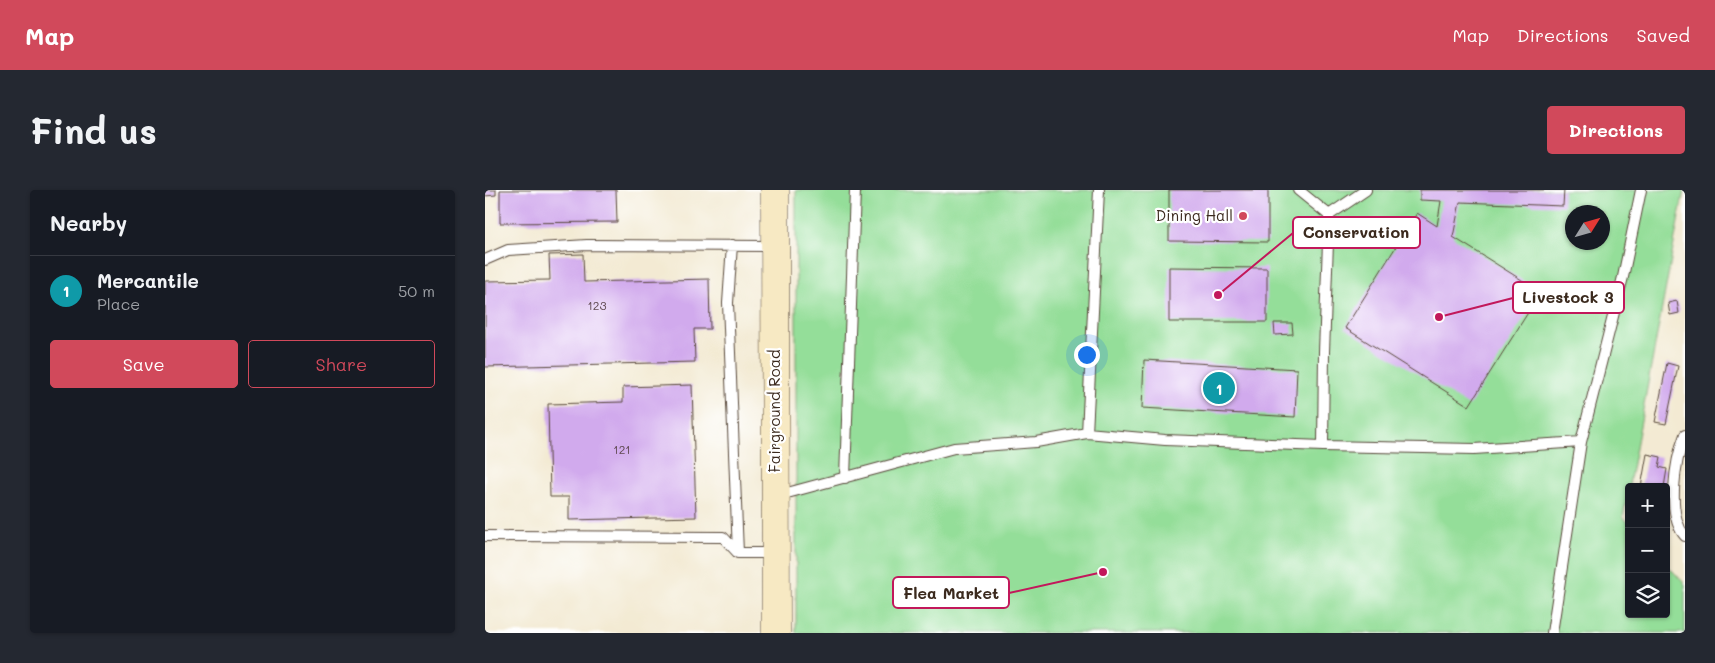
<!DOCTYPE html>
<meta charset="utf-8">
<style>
body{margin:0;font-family:Mali,sans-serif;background:#242831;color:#f1f3f6}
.controls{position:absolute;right:15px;bottom:15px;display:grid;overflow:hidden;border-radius:5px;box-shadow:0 1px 4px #0004}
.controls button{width:45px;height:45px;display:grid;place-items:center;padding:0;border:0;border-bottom:1px solid #363941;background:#171b24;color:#f1f3f6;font:25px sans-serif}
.compass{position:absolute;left:1080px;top:15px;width:45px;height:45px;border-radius:50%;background:#171b24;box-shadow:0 1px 4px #0004;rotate:53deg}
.you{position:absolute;left:601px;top:164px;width:18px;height:18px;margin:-12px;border:4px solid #fff;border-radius:50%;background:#1a73e8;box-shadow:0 0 0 8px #1a73e833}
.badge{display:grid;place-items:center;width:32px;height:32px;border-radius:50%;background:#d1495b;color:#fff;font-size:16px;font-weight:700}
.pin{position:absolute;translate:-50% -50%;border:2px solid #fff;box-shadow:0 1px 5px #0006}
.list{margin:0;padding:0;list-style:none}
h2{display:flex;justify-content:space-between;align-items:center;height:65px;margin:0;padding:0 20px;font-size:21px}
h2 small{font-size:16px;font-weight:400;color:#9ea1a6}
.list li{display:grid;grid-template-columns:32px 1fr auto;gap:15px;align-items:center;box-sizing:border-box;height:70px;padding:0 20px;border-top:1px solid #363941}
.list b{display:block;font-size:19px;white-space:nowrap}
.list p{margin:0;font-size:16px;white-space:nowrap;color:#9ea1a6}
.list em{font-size:16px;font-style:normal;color:#9ea1a6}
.actions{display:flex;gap:10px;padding:15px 20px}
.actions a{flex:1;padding:11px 0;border:1px solid #d1495b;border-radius:5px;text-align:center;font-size:18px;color:#d1495b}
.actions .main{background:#d1495b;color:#fff}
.icon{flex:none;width:28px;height:28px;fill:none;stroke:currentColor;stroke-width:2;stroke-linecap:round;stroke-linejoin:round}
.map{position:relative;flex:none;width:1200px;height:443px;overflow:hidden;border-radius:5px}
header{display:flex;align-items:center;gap:30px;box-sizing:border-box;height:70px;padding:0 25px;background:#d1495b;color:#fff}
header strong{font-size:24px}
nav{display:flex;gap:28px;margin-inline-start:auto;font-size:18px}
.intro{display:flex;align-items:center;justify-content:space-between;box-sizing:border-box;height:120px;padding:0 30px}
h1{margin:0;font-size:35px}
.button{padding:12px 22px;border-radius:5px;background:#d1495b;color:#fff;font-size:18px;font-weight:700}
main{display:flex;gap:30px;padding:0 30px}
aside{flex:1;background:#171b24;border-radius:5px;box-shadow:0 1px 4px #0004}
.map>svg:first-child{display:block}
</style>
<header>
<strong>Map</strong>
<nav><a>Map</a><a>Directions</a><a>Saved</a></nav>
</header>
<div class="intro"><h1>Find us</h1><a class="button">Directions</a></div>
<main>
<aside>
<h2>Nearby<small></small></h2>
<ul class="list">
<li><span class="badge" style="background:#0f9aa8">1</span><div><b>Mercantile</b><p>Place</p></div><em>50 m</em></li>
</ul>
<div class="actions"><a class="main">Save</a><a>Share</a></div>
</aside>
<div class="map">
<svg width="1200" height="443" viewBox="0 0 1200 443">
<rect width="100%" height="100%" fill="#fff"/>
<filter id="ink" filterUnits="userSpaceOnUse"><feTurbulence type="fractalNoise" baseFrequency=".02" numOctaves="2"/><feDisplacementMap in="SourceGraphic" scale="10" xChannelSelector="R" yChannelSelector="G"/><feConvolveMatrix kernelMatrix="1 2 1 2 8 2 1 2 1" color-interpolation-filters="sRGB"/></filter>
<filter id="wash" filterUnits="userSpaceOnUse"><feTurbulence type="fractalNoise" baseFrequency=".0096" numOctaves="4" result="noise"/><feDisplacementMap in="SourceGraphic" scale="20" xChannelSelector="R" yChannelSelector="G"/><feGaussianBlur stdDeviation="1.12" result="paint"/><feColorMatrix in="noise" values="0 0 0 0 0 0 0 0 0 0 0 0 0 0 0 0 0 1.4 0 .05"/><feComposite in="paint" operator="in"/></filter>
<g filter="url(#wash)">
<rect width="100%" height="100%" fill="#f3ead3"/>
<path fill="#94de99" stroke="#68845c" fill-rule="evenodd" d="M 311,0 L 1199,0 L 1138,327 L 1144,333 L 1144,424 L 1181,424 L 1181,374 L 1200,394 L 1200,443 L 311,443 ZM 1088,22 L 1118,22 L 1118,52 L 1088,52 Z"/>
<g id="blocks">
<path fill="#d1aaed" d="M 0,0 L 11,0 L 11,5 L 0,6 Z
M 15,0 L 131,0 L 132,32 L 15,33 Z
M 684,0 L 783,0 L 783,52 L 684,51 Z
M 935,0 L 1079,0 L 1078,16 L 975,12 L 968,47 L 1056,102 L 984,216 L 860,138 L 932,23 L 952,36 L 956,11 L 935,10 Z
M 98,64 L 99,92 L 224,89 L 225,139 L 209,139 L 210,172 L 0,177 L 0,91 L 65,90 L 64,65 Z
M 684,77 L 782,78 L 782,132 L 684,132 Z
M 1192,111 L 1194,123 L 1185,125 L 1183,113 Z
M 789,133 L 807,133 L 808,144 L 790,145 Z
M 659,170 L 812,179 L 810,227 L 657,218 Z
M 1182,173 L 1193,176 L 1181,234 L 1170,232 Z
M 207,195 L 211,327 L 84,330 L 84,307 L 65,307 L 63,214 L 138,212 L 138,197 Z
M 1162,264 L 1176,267 L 1174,277 L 1182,279 L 1179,297 L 1156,297 Z"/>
</g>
</g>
<g filter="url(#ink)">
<use href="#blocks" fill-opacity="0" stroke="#574739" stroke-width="1"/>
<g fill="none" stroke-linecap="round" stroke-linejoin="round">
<defs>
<path id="lane" d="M 813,0 L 844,25
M 844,25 L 881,0
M 247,55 L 243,113 L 253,363
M 0,70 L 23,60 L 102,55 L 289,56
M 602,243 L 614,0
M 1200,245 C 1190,270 1181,325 1200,346
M 838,256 L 839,162 L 844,25
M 360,288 L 370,0
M 291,306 L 469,258 L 551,252 L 602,243 L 680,250 L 838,256 L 989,259 L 1096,252
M 0,346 L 238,347 L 253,363 L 290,363
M 1067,443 L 1096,252 L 1138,87 L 1156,0"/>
<path id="secondary" d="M 290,0 L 291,443"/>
</defs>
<use href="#lane" stroke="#574739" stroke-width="12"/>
<use href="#secondary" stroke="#574739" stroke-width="29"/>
<use href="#lane" stroke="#fff" stroke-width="10"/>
<use href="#secondary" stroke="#f7e9c3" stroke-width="28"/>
</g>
</g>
<circle fill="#d1495b" stroke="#fff" stroke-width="2" cx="758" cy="26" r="5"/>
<g text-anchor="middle" stroke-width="4.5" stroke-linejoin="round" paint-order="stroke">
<g font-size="12" fill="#604a52">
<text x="112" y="120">123</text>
<text x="137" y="264">121</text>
</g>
<g font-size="15" fill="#3b2a1e" stroke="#fff" text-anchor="end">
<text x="748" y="31">Dining Hall</text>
</g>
<g font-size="15" fill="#3b2a1e" stroke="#fff">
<text transform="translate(290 221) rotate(-90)" y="5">Fairground Road</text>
</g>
</g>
<path fill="none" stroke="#c2185b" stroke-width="2" d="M733 105L808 43M954 127L1028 108M618 382L524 403"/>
<g fill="#c2185b" stroke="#fff" stroke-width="2">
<circle cx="733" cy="105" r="5"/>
<circle cx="954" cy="127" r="5"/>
<circle cx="618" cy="382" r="5"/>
</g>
<g fill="#fff" stroke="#c2185b" stroke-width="2">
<rect x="808" y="27" width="127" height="31" rx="5"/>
<rect x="1028" y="92" width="111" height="31" rx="5"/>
<rect x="408" y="387" width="116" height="31" rx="5"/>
</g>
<g font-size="16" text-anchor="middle" font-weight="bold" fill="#3b2a1e">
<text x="871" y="48">Conservation</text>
<text x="1083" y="113">Livestock 3</text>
<text x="466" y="409">Flea Market</text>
</g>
</svg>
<div class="controls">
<button>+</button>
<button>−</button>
<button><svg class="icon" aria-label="layers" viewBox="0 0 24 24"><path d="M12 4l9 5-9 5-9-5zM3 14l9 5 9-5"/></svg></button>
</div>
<svg class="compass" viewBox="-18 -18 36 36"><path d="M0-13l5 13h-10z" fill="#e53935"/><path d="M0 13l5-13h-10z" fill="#9ea1a6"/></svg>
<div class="you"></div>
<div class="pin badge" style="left:734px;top:198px;background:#0f9aa8">1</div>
</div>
</main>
